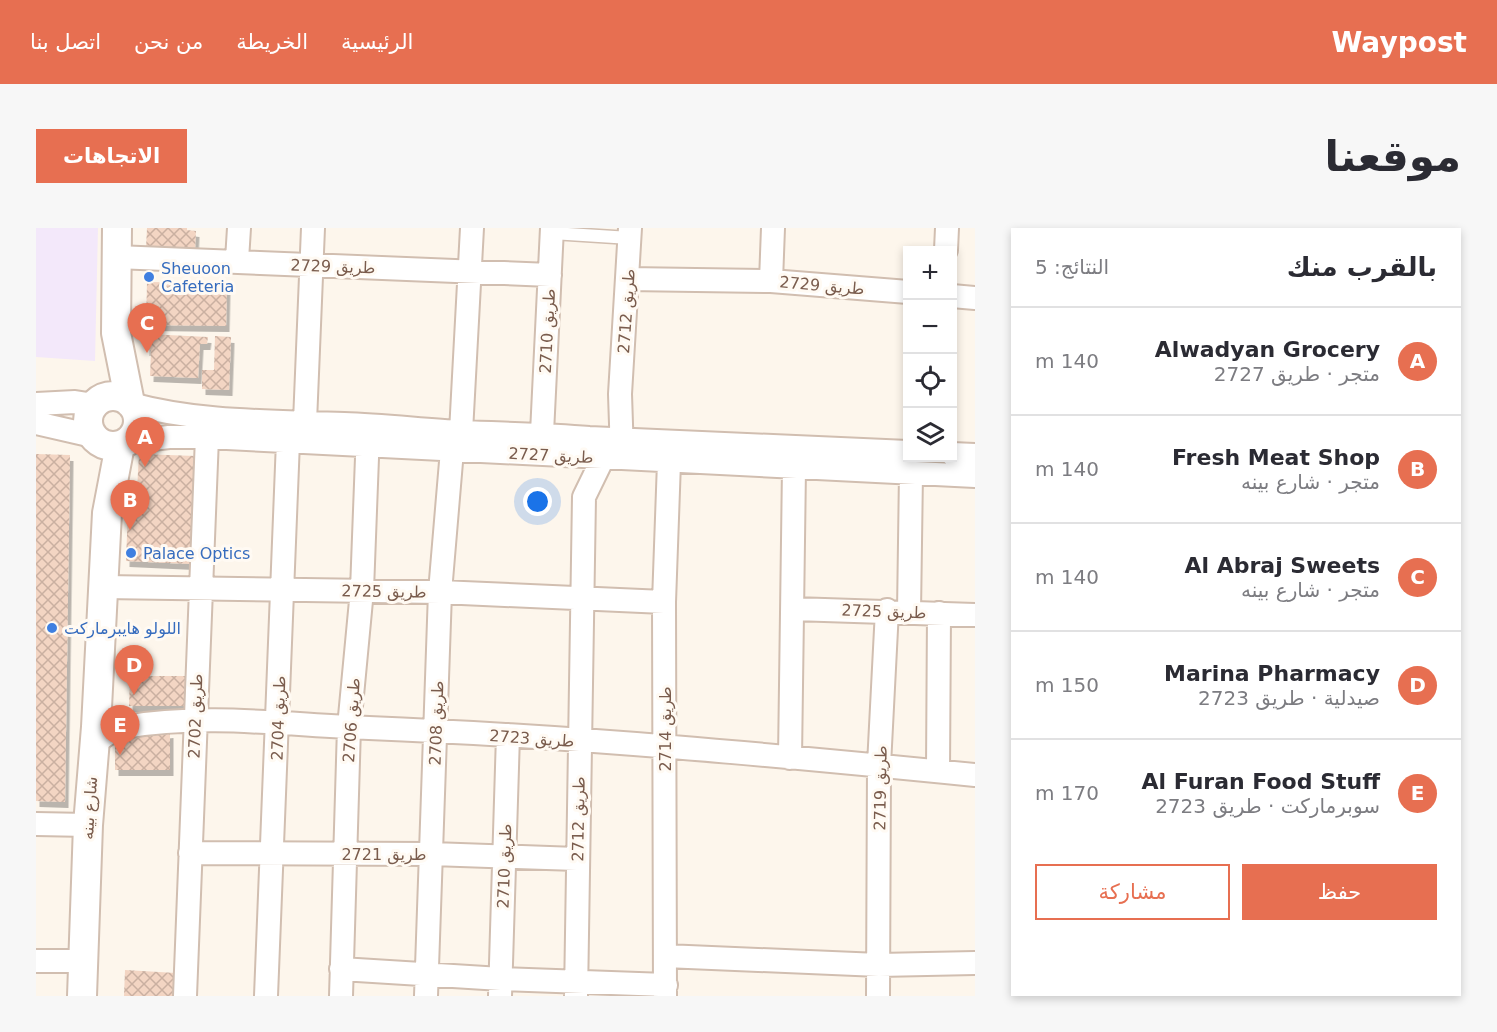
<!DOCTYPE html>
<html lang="ar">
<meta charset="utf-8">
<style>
body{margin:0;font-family:"DejaVu Sans","Noto Sans Arabic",sans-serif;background:#f7f7f7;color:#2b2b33;direction:rtl}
.controls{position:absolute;right:18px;top:18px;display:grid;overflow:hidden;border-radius:0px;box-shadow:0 3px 9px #0003}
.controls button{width:54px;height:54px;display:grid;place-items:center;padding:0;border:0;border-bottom:2px solid #e1e1e2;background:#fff;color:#2b2b33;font:30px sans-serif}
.you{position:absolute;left:502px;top:274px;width:21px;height:21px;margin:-15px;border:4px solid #fff;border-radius:50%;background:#1a73e8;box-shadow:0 0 0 9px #1a73e833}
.badge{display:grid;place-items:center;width:39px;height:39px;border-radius:50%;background:#e76f51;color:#fff;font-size:20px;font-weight:700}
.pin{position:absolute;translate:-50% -50px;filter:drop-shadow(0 2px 3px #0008)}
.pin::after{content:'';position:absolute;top:32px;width:21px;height:18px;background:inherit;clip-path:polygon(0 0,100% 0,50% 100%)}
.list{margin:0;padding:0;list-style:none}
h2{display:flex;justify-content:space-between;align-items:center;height:78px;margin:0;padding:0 24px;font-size:26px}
h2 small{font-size:20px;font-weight:400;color:#7c7c81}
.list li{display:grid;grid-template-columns:39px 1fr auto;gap:18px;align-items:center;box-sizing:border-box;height:108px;padding:0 24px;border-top:2px solid #e1e1e2}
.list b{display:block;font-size:22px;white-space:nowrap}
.list p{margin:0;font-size:20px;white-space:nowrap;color:#7c7c81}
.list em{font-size:20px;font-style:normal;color:#7c7c81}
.actions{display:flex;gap:12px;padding:18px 24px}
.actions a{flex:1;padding:14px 0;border:2px solid #e76f51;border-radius:0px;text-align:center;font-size:21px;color:#e76f51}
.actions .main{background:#e76f51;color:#fff}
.icon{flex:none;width:33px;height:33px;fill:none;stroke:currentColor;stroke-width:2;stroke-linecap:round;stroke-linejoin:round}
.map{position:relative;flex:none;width:939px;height:768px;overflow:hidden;direction:ltr;border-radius:0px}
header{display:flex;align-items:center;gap:36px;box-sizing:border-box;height:84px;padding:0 30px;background:#e76f51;color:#fff}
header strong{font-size:28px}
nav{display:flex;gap:33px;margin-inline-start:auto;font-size:21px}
.intro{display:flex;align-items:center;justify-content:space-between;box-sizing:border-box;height:144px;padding:0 36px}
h1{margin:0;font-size:42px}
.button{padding:15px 27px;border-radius:0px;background:#e76f51;color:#fff;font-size:21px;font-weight:700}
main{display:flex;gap:36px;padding:0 36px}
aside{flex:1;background:#fff;border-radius:0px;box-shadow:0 3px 9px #0003}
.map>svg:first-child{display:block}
</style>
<header>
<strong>Waypost</strong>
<nav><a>الرئيسية</a><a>الخريطة</a><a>من نحن</a><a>اتصل بنا</a></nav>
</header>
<div class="intro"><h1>موقعنا</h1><a class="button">الاتجاهات</a></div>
<main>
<aside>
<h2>بالقرب منك<small>النتائج: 5</small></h2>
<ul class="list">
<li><span class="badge">A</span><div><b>Alwadyan Grocery</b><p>متجر · طريق 2727</p></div><em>140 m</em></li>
<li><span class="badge">B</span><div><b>Fresh Meat Shop</b><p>متجر · شارع بينه</p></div><em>140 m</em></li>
<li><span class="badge">C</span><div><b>Al Abraj Sweets</b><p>متجر · شارع بينه</p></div><em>140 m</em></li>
<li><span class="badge">D</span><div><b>Marina Pharmacy</b><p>صيدلية · طريق 2723</p></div><em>150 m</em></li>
<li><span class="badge">E</span><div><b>Al Furan Food Stuff</b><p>سوبرماركت · طريق 2723</p></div><em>170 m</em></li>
</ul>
<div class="actions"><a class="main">حفظ</a><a>مشاركة</a></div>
</aside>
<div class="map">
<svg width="939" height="768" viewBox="0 0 939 768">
<defs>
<pattern id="building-cross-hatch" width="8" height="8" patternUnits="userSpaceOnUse" patternTransform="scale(1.5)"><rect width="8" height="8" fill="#f3d5c3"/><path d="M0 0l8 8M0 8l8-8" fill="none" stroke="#cab0a1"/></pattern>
<filter id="shadow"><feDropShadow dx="3.5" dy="6" stdDeviation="0" flood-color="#0004"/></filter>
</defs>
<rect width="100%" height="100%" fill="#fdf6ec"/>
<path fill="#f3e8fa" d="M 0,0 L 62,0 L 59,133 L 0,129 Z"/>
<path fill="url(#building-cross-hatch)" filter="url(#shadow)" d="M 111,0 L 151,0 L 151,2 L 160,3 L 159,21 L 110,20 Z
M 111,54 L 191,55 L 190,98 L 110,97 Z
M 111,106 L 172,109 L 171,116 L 164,116 L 162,150 L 114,148 L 115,122 L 110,122 Z
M 179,108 L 195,109 L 193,162 L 166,161 L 166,142 L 178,142 Z
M 0,226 L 34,227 L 29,574 L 0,573 Z
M 103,226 L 160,228 L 155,336 L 90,333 L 92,280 L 100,280 Z
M 94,448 L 153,448 L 153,478 L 93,478 Z
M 134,504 L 134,542 L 79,542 L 79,510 Z
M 89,742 L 140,745 L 138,768 L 88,768 Z"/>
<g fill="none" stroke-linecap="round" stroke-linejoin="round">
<defs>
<path id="service" d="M 516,5 L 594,10"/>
<path id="minor" d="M 910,22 L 911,0
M 80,29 L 514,47
M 201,32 L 203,0
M 592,51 L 735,53 L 872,64
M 735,53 L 737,0
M 916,68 L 939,70
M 0,176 L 39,174 L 58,177
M 95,176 C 165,195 236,193 308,196 C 347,197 387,202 426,204 C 469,206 511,206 553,210 L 872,224
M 269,194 L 277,0
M 0,195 L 57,208
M 425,204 L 436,0
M 506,205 L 516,0
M 91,214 L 133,209 L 171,209 L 939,248
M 586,226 L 584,166 L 594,0
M 916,226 L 939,227
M 68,359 L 404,364 L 628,374
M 758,381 L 939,387
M 873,384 L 875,245
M 58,517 C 67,508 76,501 89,499 C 169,485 252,497 333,500 C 535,508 738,527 939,547
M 754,530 L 758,240
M 902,543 L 903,385
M 0,596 L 52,597
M 154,625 L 396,626 L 541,631
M 629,728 L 843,737 L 939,735
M 0,733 L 47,733
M 305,741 L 465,751 L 630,757
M 149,768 L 171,209
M 230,768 L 252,213
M 305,768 L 313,499 L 326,362 L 332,203
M 390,768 L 404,364 L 416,222
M 464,768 L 472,507
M 540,768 L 548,269 L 567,230
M 629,768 L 628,374 L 633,234
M 842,768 L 843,537 L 851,382"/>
<path id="tertiary" d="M 81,0 L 80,105 L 94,175
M52 193a25 25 0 1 1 50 0a25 25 0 1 1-50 0Z
M 46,768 L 52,597 L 60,499 L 71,285 L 84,217"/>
</defs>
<use href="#service" stroke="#d1beb0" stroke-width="15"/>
<use href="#minor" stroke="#d1beb0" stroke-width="26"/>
<use href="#tertiary" stroke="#d1beb0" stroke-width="32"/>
<use href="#service" stroke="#fff" stroke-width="12"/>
<use href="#minor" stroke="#fff" stroke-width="22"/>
<use href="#tertiary" stroke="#fff" stroke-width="28"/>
</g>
<g fill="#3f7fe0" stroke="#fffaf3" stroke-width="2">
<circle cx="113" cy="49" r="6"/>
<circle cx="95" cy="325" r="6"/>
<circle cx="16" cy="400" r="6"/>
</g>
<g text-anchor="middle" stroke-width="6" stroke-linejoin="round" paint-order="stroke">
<g font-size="16" fill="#7a5c4d" stroke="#fffaf3">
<text transform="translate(297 38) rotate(2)" y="6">طريق 2729</text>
<text transform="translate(786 57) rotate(5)" y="6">طريق 2729</text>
<text transform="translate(590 83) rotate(-86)" y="6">طريق 2712</text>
<text transform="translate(511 103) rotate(-87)" y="6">طريق 2710</text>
<text transform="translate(515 227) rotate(3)" y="6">طريق 2727</text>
<text transform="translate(348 363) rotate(1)" y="6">طريق 2725</text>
<text transform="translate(848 383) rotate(2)" y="6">طريق 2725</text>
<text transform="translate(159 488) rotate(-88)" y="6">طريق 2702</text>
<text transform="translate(242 490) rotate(-88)" y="6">طريق 2704</text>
<text transform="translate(315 492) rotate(-86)" y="6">طريق 2706</text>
<text transform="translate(400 495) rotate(-88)" y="6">طريق 2708</text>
<text transform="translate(629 501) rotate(-90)" y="6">طريق 2714</text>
<text transform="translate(496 510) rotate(4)" y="6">طريق 2723</text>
<text transform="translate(844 560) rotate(-89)" y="6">طريق 2719</text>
<text transform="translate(53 580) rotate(-86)" y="6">شارع بينه</text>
<text transform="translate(542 591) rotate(-89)" y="6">طريق 2712</text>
<text x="348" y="632">طريق 2721</text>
<text transform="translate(468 638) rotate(-88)" y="6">طريق 2710</text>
</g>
<g font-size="16" fill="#366cbe" stroke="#fffaf3" text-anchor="start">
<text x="125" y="46">Sheuoon<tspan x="125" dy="18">Cafeteria</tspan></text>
<text x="107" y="331">Palace Optics</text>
<text x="28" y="406">اللولو هايبرماركت</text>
</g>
</g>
</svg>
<div class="controls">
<button>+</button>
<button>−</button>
<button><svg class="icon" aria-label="locate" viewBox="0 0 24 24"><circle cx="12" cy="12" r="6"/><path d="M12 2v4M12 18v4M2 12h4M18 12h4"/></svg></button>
<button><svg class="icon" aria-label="layers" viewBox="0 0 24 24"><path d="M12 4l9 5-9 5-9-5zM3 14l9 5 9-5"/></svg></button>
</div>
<div class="you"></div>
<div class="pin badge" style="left:109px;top:239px">A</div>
<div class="pin badge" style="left:94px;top:302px">B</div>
<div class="pin badge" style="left:111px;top:125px">C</div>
<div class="pin badge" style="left:98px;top:467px">D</div>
<div class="pin badge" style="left:84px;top:527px">E</div>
</div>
</main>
